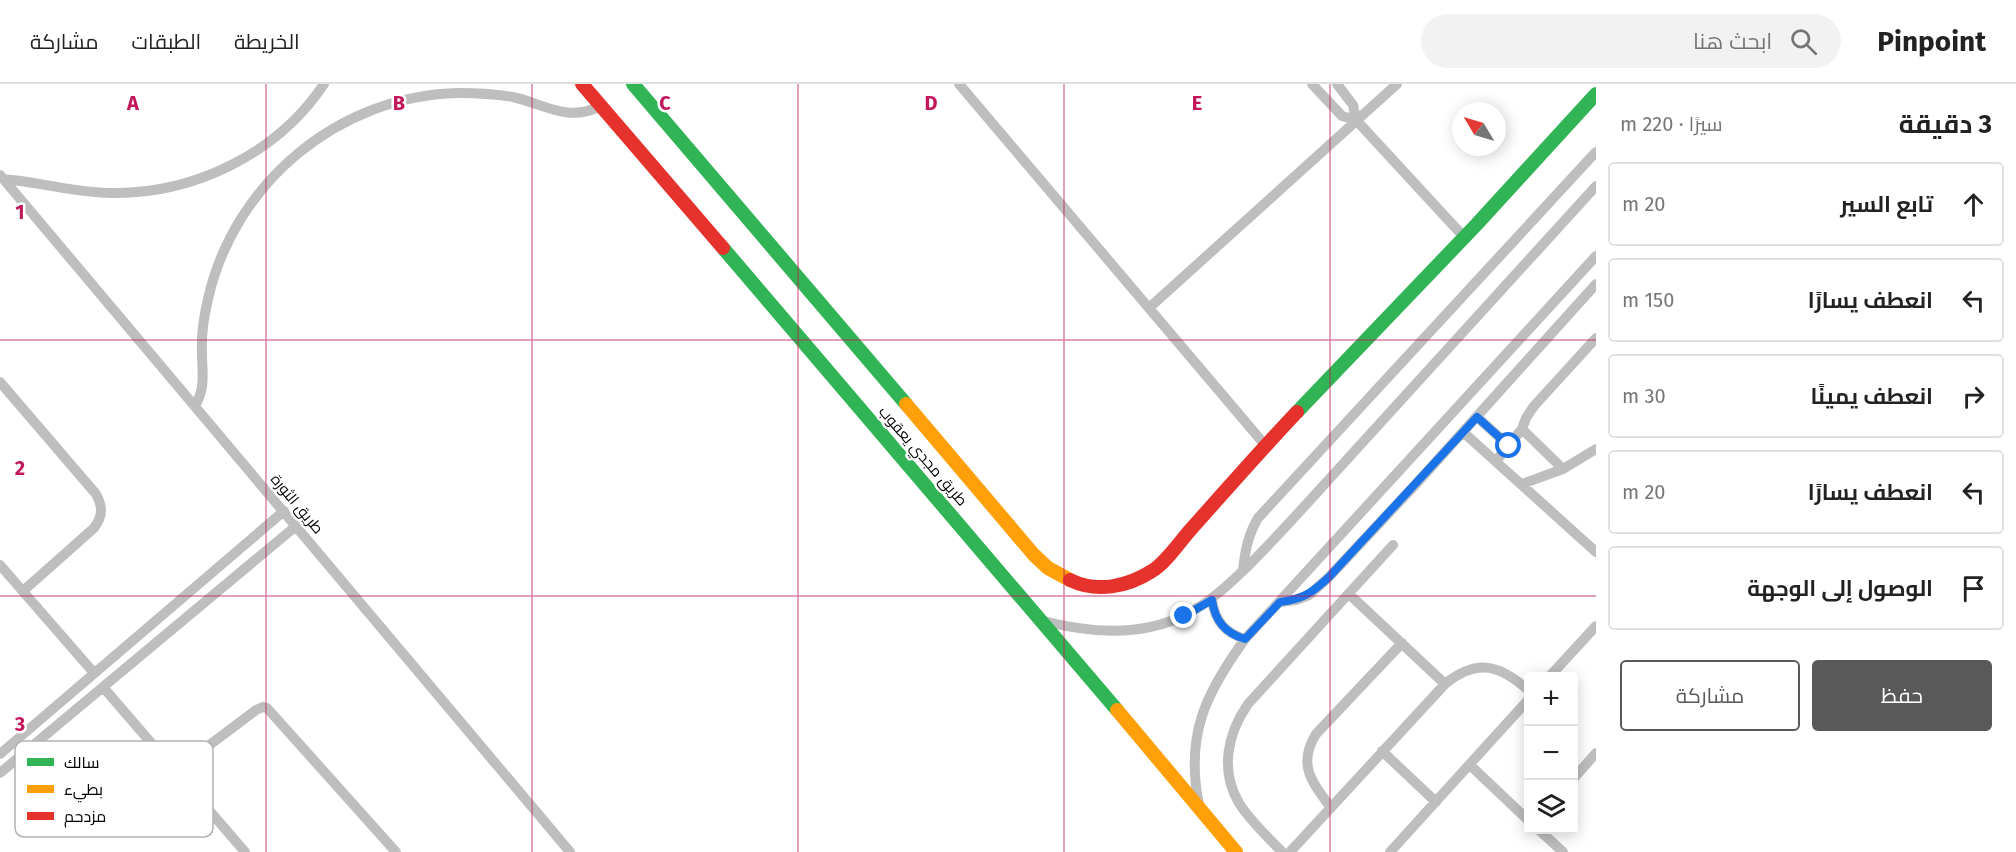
<!DOCTYPE html>
<html lang="ar">
<meta charset="utf-8">
<style>
body{margin:0;font-family:"Fira Sans",Cairo,sans-serif;background:#f2f2f2;color:#222;direction:rtl}
.controls{position:absolute;right:18px;bottom:18px;display:grid;overflow:hidden;border-radius:6px;box-shadow:0 3px 15px #0003}
.controls button{width:54px;height:54px;display:grid;place-items:center;padding:0;border:0;border-bottom:2px solid #e0e0e0;background:#fff;color:#222;font:30px sans-serif}
.compass{position:absolute;left:1452px;top:18px;width:54px;height:54px;border-radius:50%;background:#fff;box-shadow:0 3px 15px #0003;rotate:308deg}
.stop{position:absolute;width:18px;height:18px;margin:-14px;border:4px solid #1a73e8;border-radius:50%;background:#fff}
.stop.end{background:#1a73e8;border-color:#fff;box-shadow:0 2px 6px #0008}
.list{margin:0;padding:0;list-style:none}
h2{display:flex;justify-content:space-between;align-items:center;height:78px;margin:0;padding:0 24px;font-size:26px}
h2 small{font-size:20px;font-weight:400;color:#767676}
.list li{display:grid;grid-template-columns:39px 1fr auto;gap:18px;align-items:center;box-sizing:border-box;height:84px;margin:0 12px 12px;padding:0 12px;border:2px solid #e0e0e0;border-radius:6px}
.list b{display:block;font-size:22px;white-space:nowrap}
.list em{font-size:20px;font-style:normal;color:#767676}
.actions{display:flex;gap:12px;padding:18px 24px}
.actions a{flex:1;padding:14px 0;border:2px solid #595959;border-radius:6px;text-align:center;font-size:21px;color:#595959}
.actions .main{background:#595959;color:#fff}
.icon{flex:none;width:33px;height:33px;fill:none;stroke:currentColor;stroke-width:2;stroke-linecap:round;stroke-linejoin:round}
.map{position:relative;flex:none;width:1596px;height:768px;overflow:hidden;direction:ltr}
header{display:flex;align-items:center;gap:36px;box-sizing:border-box;height:84px;padding:0 30px;background:#fff;border-bottom:2px solid #e0e0e0}
header strong{font-size:28px}
nav{display:flex;gap:33px;margin-inline-start:auto;font-size:21px}
.search{width:420px;height:54px;background:#f2f2f2;display:flex;align-items:center;gap:15px;box-sizing:border-box;padding:0 21px;border-radius:33px;color:#767676;font-size:22px}
main{display:flex}
aside{flex:1;background:#fff}
.map>svg:first-child{display:block}
</style>
<header>
<strong>Pinpoint</strong>
<div class="search"><svg class="icon" aria-label="search" viewBox="0 0 24 24"><circle cx="10" cy="10" r="6"/><path d="M15 15l6 6"/></svg>ابحث هنا</div>
<nav><a>الخريطة</a><a>الطبقات</a><a>مشاركة</a></nav>
</header>
<main>
<aside>
<h2>3 دقيقة<small>سيرًا · 220 m</small></h2>
<ul class="list">
<li><svg class="icon" aria-label="ahead" viewBox="0 0 24 24"><path d="M12 20V5M6 11l6-6 6 6"/></svg><div><b>تابع السير</b></div><em>20 m</em></li>
<li><svg class="icon" aria-label="left" viewBox="0 0 24 24"><path d="M17 20v-9H6M10 6l-5 5 5 5"/></svg><div><b>انعطف يسارًا</b></div><em>150 m</em></li>
<li><svg class="icon" aria-label="right" viewBox="0 0 24 24"><path d="M7 20v-9h11M14 6l5 5-5 5"/></svg><div><b>انعطف يمينًا</b></div><em>30 m</em></li>
<li><svg class="icon" aria-label="left" viewBox="0 0 24 24"><path d="M17 20v-9H6M10 6l-5 5 5 5"/></svg><div><b>انعطف يسارًا</b></div><em>20 m</em></li>
<li><svg class="icon" aria-label="arrive" viewBox="0 0 24 24"><path d="M6 21V4h12l-3 4 3 4H6"/></svg><div><b>الوصول إلى الوجهة</b></div></li>
</ul>
<div class="actions"><a class="main">حفظ</a><a>مشاركة</a></div>
</aside>
<div class="map">
<svg width="1596" height="768" viewBox="0 0 1596 768">
<rect width="100%" height="100%" fill="#fff"/>
<g fill="none" stroke-linecap="round" stroke-linejoin="round">
<path stroke="#bebebe" stroke-width="10" d="M 959,0 L 1265,361
M 1312,0 L 1342,32 L 1356,36
M 1337,0 L 1353,21 L 1356,36 L 1464,153
M 0,91 L 570,768
M 3,95 C 40,98 75,109 112,109 C 195,110 278,69 324,0
M 1149,224 L 1397,0
M 0,298 L 96,410 C 103,423 103,432 94,444 L 23,507
M 195,322 C 206,303 202,289 202,269 C 201,251 204,232 208,215 C 234,99 339,11 459,9 C 477,9 495,10 513,13 C 544,20 569,39 600,22
M 1477,333 L 1509,362
M 1522,345 L 1563,385
M 1463,348 L 1596,468
M 1496,377 L 1522,345 L 1526,334 L 1534,322 L 1596,254
M 1522,400 L 1563,385 L 1596,365
M 0,481 L 94,589
M 1243,486 C 1245,467 1248,451 1258,434 L 1596,68
M 1349,510 L 1445,600
M 1212,516 C 1215,537 1225,549 1245,555
M 1280,518 L 1296,516 L 1309,511 L 1329,493 L 1416,400 L 1596,200
M 1043,537 C 1090,549 1141,553 1185,531 C 1211,518 1229,500 1249,481 C 1281,449 1311,415 1342,381 C 1427,288 1511,195 1596,102
M 1550,592 L 1596,542
M 103,603 L 245,768
M 1382,667 L 1436,718
M 0,670 L 284,427
M 1470,681 L 1528,736
M 175,687 L 256,626 L 263,623 L 267,624 L 396,768
M 0,689 L 296,442
M 1574,694 L 1596,669
M 1199,721 C 1185,652 1205,610 1245,555 L 1596,172
M 1331,724 C 1312,698 1297,681 1316,650 L 1402,559
M 1539,746 L 1563,768
M 1282,768 C 1268,753 1250,737 1239,719 C 1220,687 1227,650 1248,620 L 1393,461
M 1290,768 L 1445,600 C 1477,574 1500,581 1528,606
M 1390,768 L 1528,616"/>
<path stroke="#30b455" stroke-width="14" d="M 633,0 L 906,320
M 723,164 L 1117,626
M 1297,328 L 1477,140 L 1596,10"/>
<path stroke="#ff9f0a" stroke-width="14" d="M 906,320 L 1034,471 L 1048,484 L 1070,496
M 1117,626 L 1236,768"/>
<path stroke="#e5322d" stroke-width="14" d="M 582,0 L 723,164
M 1070,496 C 1097,509 1127,503 1152,487 C 1166,479 1181,456 1192,444 C 1227,405 1261,366 1297,328"/>
</g>
<g fill="none" stroke-linecap="round" stroke-linejoin="round">
<path stroke="#1a73e8" stroke-width="8" d="M 1184,532 L 1212,516 C 1215,537 1225,549 1245,555 L 1280,518 C 1303,515 1312,509 1329,493 L 1477,333 L 1509,362"/>
</g>
<path fill="none" stroke="#c2185b" stroke-width="1.5" stroke-opacity="0.55" d="M 266,0 L 266,768M 532,0 L 532,768M 798,0 L 798,768M 1064,0 L 1064,768M 1330,0 L 1330,768M 0,256 L 1596,256M 0,512 L 1596,512"/>
<g text-anchor="middle" stroke-width="5" stroke-linejoin="round" paint-order="stroke">
<g font-size="15" fill="#000" stroke="#fff">
<text transform="translate(923 372) rotate(49)" y="5">طريق مجدي يعقوب</text>
<text transform="translate(297 420) rotate(50)" y="5">طريق الثورة</text>
</g>
</g>
<rect x="15" y="657" width="198" height="96" rx="9" fill="#fff" stroke="#b2b2b2" stroke-width="1.5"/>
<rect x="27" y="674" width="27" height="8" fill="#30b455"/>
<rect x="27" y="701" width="27" height="8" fill="#ff9f0a"/>
<rect x="27" y="728" width="27" height="8" fill="#e5322d"/>
<g font-size="16" fill="#000">
<text x="64" y="684">سالك</text>
<text x="64" y="711">بطيء</text>
<text x="64" y="738">مزدحم</text>
</g>
<g font-size="20" text-anchor="middle" font-weight="bold" fill="#c2185b" stroke="#fff" stroke-width="5" stroke-linejoin="round" paint-order="stroke">
<text x="133" y="26">A</text>
<text x="399" y="26">B</text>
<text x="665" y="26">C</text>
<text x="931" y="26">D</text>
<text x="1197" y="26">E</text>
<text x="20" y="135">1</text>
<text x="20" y="391">2</text>
<text x="20" y="647">3</text>
</g>
</svg>
<div class="controls">
<button>+</button>
<button>−</button>
<button><svg class="icon" aria-label="layers" viewBox="0 0 24 24"><path d="M12 4l9 5-9 5-9-5zM3 14l9 5 9-5"/></svg></button>
</div>
<svg class="compass" viewBox="-18 -18 36 36"><path d="M0-13l5 13h-10z" fill="#e53935"/><path d="M0 13l5-13h-10z" fill="#767676"/></svg>
<div class="stop" style="left:1509px;top:362px"></div>
<div class="stop end" style="left:1184px;top:532px"></div>
</div>
</main>
